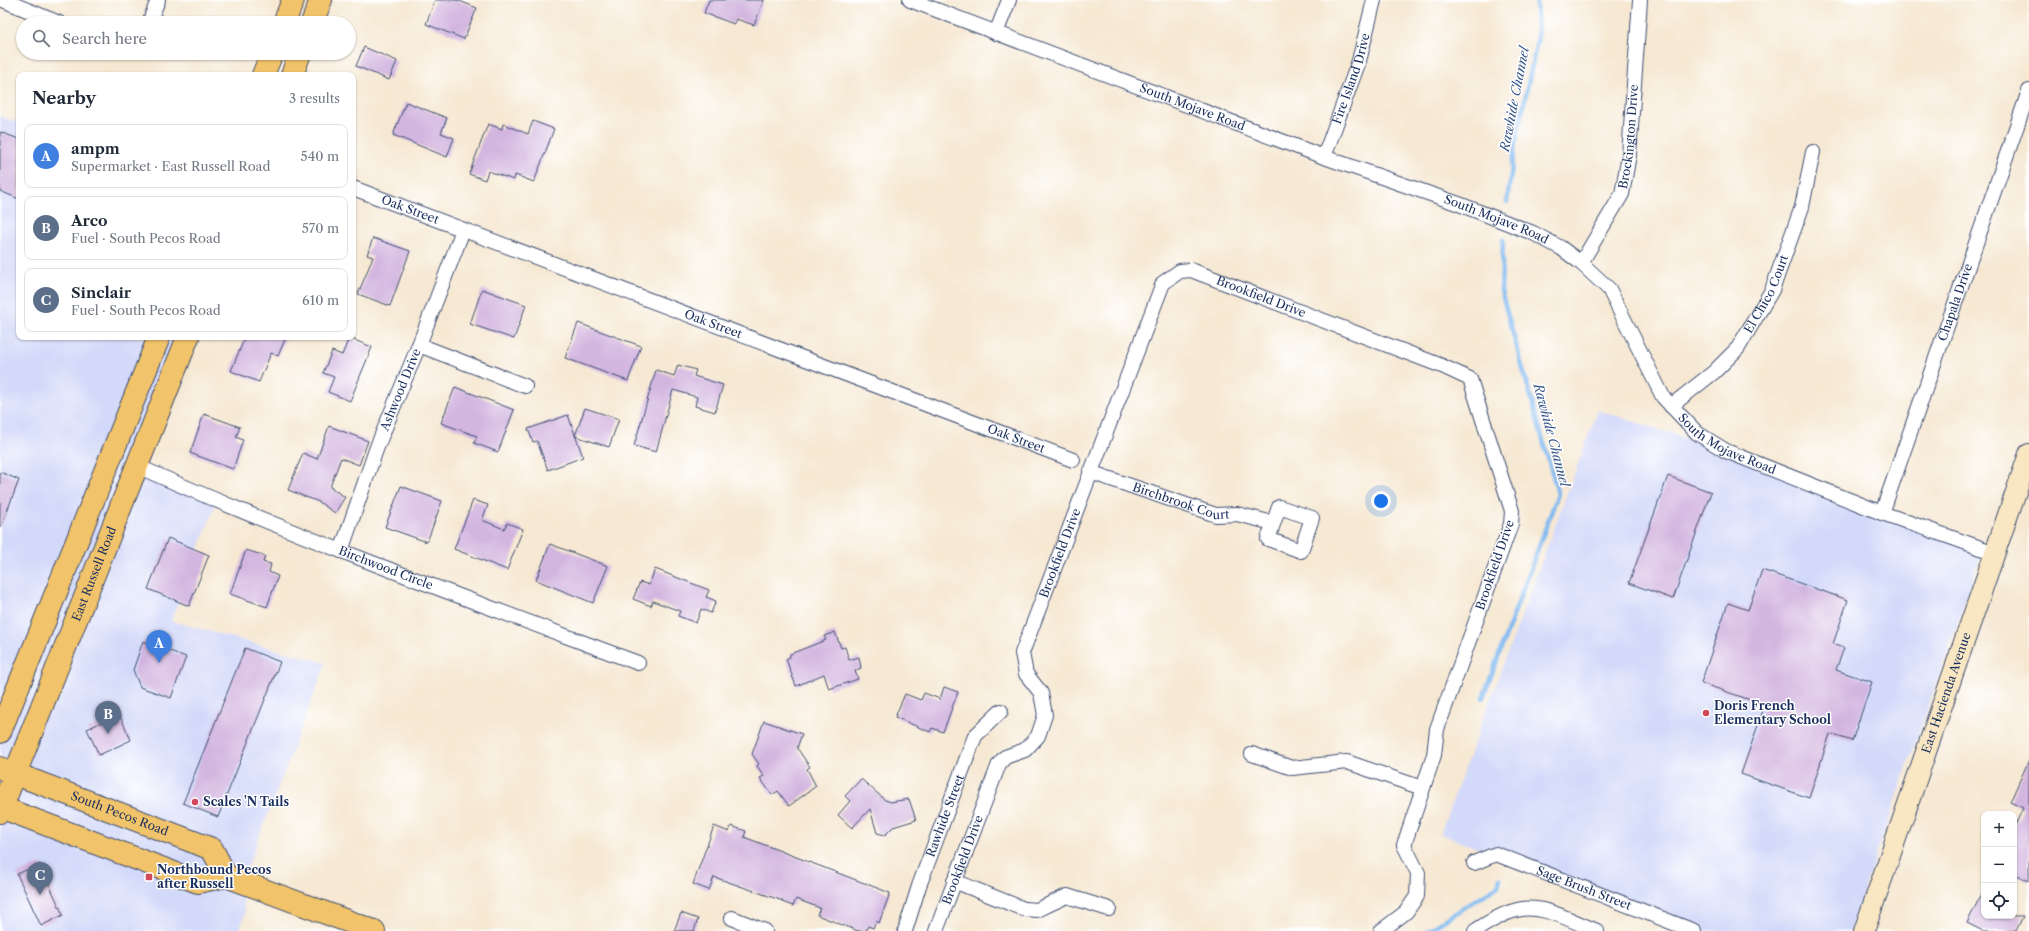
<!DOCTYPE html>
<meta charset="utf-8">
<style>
body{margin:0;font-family:"Libre Caslon Text",serif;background:#f2f2f3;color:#1f2937}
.controls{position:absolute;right:12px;bottom:12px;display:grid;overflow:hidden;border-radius:8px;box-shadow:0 1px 3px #0004}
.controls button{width:36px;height:36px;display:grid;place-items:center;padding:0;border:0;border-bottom:1px solid #e0e1e3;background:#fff;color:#1f2937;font:20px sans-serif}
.you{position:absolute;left:1381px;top:501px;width:14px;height:14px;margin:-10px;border:3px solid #fff;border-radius:50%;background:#1a73e8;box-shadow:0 0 0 6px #1a73e833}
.badge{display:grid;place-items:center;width:26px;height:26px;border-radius:50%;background:#1a73e8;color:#fff;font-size:13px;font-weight:700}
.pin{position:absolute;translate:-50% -33px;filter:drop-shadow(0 1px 2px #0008)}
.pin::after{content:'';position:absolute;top:21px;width:14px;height:12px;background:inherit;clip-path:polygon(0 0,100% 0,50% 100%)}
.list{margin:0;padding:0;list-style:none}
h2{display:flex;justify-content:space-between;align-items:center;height:52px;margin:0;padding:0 16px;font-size:17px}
h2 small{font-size:13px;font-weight:400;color:#747a83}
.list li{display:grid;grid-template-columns:26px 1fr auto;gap:12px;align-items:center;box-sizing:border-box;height:64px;margin:0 8px 8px;padding:0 8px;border:1px solid #e0e1e3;border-radius:8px}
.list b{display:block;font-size:15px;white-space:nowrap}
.list p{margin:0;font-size:13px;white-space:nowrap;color:#747a83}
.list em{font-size:13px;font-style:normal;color:#747a83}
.icon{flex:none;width:22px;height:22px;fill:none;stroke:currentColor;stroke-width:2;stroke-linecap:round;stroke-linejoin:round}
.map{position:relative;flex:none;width:2029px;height:931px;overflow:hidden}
.search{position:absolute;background:#fff;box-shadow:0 1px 3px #0004;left:16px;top:16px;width:340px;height:44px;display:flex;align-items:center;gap:10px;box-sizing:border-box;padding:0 14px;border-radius:22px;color:#747a83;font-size:15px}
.panel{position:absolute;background:#fff;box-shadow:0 1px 3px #0004;left:16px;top:72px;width:340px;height:268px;border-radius:8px}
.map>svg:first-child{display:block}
</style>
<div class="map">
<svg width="2029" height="931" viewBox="0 0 2029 931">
<rect width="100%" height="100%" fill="#fff"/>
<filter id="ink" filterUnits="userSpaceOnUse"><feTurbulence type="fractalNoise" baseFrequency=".025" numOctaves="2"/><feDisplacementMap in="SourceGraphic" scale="8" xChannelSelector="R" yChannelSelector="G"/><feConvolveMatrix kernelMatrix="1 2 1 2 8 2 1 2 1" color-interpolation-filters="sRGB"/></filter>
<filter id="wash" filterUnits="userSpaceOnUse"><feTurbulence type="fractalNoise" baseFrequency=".012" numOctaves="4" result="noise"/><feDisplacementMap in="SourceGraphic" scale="16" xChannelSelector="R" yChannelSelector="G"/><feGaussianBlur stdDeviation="0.9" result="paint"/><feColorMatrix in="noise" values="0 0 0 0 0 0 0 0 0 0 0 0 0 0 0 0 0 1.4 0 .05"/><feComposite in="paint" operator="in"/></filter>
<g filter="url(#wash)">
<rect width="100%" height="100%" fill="#f6e8d2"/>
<path fill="#d3d9f9" d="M 0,116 L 19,123 L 19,337 L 188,337 L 137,466 L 217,501 L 171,621 L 326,663 L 242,882 L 245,915 L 239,931 L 0,931 Z
M 1598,410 L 1726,451 L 1982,552 L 1850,931 L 1695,931 L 1440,834 Z"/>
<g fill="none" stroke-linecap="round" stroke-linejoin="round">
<path stroke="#80baf2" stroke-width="4.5" d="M 1507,202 L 1515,145 L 1538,37 L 1536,0
M 1483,698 L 1558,494 L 1501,291 L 1503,240
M 1427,931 L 1498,886 L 1500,878"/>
</g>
<g id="blocks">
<path fill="#d3b6e0" d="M 435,0 L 457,0 L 477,8 L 464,39 L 426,24 Z
M 709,0 L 764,0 L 754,25 L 736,19 L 734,24 L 704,13 Z
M 364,47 L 397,61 L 389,80 L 356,66 Z
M 406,102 L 447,118 L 441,133 L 454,138 L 447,157 L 393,135 Z
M 533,121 L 554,129 L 534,182 L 515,175 L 514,180 L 488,171 L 485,180 L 469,174 L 488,124 L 502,129 L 503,124 L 528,134 Z
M 0,132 L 19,139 L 19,199 L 0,191 Z
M 373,238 L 410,251 L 390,306 L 358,294 L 373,257 L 367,255 Z
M 482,289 L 526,305 L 514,339 L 470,324 Z
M 578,323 L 641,346 L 628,381 L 565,358 Z
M 245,337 L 286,337 L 278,356 L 271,353 L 259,382 L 231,371 Z
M 349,338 L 372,347 L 350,401 L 328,392 L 334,377 L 323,373 L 332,351 L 342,355 Z
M 678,365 L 696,370 L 694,376 L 723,385 L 715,412 L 695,406 L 697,397 L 673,390 L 656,452 L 634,446 L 656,370 L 674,376 Z
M 455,387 L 514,410 L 498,452 L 474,443 L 477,436 L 441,423 Z
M 585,408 L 619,419 L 609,447 L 575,436 Z
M 204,414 L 240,427 L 236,437 L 243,440 L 233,469 L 190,453 Z
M 568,415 L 583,457 L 548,470 L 537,441 L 533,442 L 528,429 Z
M 329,426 L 368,441 L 359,465 L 341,458 L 330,487 L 345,497 L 335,513 L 319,502 L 288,490 L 303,453 L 317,459 Z
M 0,472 L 19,480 L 1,527 L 0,526 Z
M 1668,476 L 1711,492 L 1673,599 L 1629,583 Z
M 401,486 L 442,501 L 427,542 L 385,527 Z
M 473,500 L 488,505 L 482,520 L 504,529 L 507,523 L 523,529 L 507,570 L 454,549 Z
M 168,538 L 209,555 L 189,606 L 148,589 Z
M 550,544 L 608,566 L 593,603 L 536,580 Z
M 246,550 L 265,556 L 263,562 L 271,564 L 269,572 L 278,576 L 267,607 L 230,594 Z
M 655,569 L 709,590 L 706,597 L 716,601 L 711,613 L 701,609 L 696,623 L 678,616 L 680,611 L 653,601 L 651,606 L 633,599 L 640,582 L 649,585 Z
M 1762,570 L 1848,600 L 1833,644 L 1844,648 L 1836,670 L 1872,682 L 1852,741 L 1830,734 L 1809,798 L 1741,774 L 1765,705 L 1701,683 L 1728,603 L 1748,610 Z
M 835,632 L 841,648 L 845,647 L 849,660 L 859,657 L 861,668 L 855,671 L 858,679 L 829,689 L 824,674 L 796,686 L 786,659 L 790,657 L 790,654 L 826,640 L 824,636 Z
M 143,641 L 186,657 L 171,698 L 140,687 L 133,670 Z
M 245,648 L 280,662 L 218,817 L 183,803 Z
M 944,687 L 958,692 L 943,732 L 932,728 L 930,732 L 895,717 L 905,694 L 921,700 L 924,693 L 940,699 Z
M 119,714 L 131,740 L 99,755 L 87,729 Z
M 764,721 L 802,734 L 797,748 L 810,767 L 807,769 L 816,786 L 789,806 L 778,791 L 772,795 L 760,778 L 764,776 L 757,766 L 759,764 L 752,754 Z
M 2029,760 L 2029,881 L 2014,874 L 2014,828 L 2023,808 L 2010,802 Z
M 861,779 L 885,800 L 891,802 L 909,799 L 916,820 L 893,827 L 885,835 L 877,833 L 870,809 L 852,828 L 838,815 L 850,801 L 845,796 Z
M 714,826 L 729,832 L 731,826 L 746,831 L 744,837 L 890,893 L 879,923 L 876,921 L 873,928 L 868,926 L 866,931 L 858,931 L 817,915 L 820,908 L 796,899 L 793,906 L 782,902 L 783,901 L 714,877 L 709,890 L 693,884 Z
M 40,864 L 63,915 L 41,926 L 17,874 Z
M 1984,889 L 1984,916 L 2023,916 L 2016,931 L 1983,931 L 1967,923 Z
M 681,913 L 698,919 L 694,931 L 674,931 Z"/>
</g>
</g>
<g filter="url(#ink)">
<use href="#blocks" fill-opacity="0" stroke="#3c4b6f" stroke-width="1"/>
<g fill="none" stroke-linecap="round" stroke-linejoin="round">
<defs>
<g id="street">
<path d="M 3,0 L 59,23"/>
<path id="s1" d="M 910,0 L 1324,157 L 1459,204 L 1533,233 L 1561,248 L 1581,263 L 1609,289 L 1663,397 L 1697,433 L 1726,451 L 1882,513 L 1995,553"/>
<path d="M 149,23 L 158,0"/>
<path d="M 996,33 L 1009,0"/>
<path id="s2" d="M 1324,157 L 1359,61 L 1374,0"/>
<path id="s3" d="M 353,188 L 1073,460"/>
<path id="s4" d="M 1581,263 L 1622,194 L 1629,155 L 1640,0"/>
<path d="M 419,345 L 525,386"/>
<path id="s5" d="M 1671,406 L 1714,372 L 1738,348 L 1772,290 L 1802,207 L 1813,152"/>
<path id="s6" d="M 137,466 C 301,539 470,600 638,663"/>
<path id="s7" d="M 1090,472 L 1216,515 L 1237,514 L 1273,523"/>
<path d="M 1279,507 L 1312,518 L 1301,551 L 1268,539 Z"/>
<path id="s8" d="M 1882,513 L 2029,91"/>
<path id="s9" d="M 341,551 L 377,447 L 419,345 L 463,230"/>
<path d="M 1252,754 L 1292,768 L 1347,762 L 1422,788"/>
<path id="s10" d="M 1474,863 L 1496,854 L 1694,931"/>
<path d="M 954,881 L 1024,909 L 1037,910 L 1067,896 L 1109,909"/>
<path d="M 732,918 L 765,931"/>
<path id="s11" d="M 905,931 L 919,886 L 975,736 L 1001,711"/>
<path id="s12" d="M 936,931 L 999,764 L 1005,757 L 1025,750 L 1038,736 L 1045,715 L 1041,693 L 1026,674 L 1022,653 L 1163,283 L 1180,271 L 1191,270 L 1442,366 L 1470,379 L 1512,511 L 1511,524 L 1437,729 L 1434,755 L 1404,845 L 1418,873 L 1417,896 L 1406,912 L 1381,931"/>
<path d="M 1475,931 C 1487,923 1503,913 1517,910 C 1543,903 1573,922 1597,931"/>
</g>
<g id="secondary">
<path id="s13" d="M 1864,931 L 2029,454"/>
</g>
<g id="primary">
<path d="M 284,23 L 293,0"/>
<path d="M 312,23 L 321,0"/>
<path d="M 263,75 L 272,53"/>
<path d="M 292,75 L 300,53"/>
<path d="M 0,732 L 159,337"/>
<path id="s14" d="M 0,768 L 212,849 L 226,876"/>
<path d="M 0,807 L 198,882 L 226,876 L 374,931"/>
<path id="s15" d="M 0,812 L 188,337"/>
</g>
</defs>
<use href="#street" stroke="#3c4b6f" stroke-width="16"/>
<use href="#secondary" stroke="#3c4b6f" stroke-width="22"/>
<use href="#primary" stroke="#3c4b6f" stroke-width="24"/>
<use href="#street" stroke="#fff" stroke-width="14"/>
<use href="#secondary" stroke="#f9e7c3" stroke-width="20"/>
<use href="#primary" stroke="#f1c36a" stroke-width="22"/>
</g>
</g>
<g fill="#d1495b" stroke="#fff" stroke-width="1.5">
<circle cx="1706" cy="713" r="4"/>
<circle cx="195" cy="802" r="4"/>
<rect x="145" y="873" width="8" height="8" rx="2"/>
</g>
<g text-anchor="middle" stroke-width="3" stroke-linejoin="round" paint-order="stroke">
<g font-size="12" fill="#1b2f5e" stroke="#fff">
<text dy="4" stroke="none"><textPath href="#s2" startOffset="83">Fire Island Drive</textPath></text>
<text dy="4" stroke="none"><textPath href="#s1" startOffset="302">South Mojave Road</textPath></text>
<text dy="4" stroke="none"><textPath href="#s4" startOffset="138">Brockington Drive</textPath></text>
<text dy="4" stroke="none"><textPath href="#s3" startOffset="61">Oak Street</textPath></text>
<text dy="4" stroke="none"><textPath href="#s1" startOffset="626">South Mojave Road</textPath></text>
<text dy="4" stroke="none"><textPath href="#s5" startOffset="150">El Chico Court</textPath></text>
<text dy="4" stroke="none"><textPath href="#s12" startOffset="821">Brookfield Drive</textPath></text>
<text dy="4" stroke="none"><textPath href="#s8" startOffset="223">Chapala Drive</textPath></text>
<text dy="4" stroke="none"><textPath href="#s3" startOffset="385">Oak Street</textPath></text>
<text dy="4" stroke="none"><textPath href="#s9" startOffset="172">Ashwood Drive</textPath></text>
<text dy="4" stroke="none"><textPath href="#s3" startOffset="709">Oak Street</textPath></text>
<text dy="4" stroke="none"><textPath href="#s1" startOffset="962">South Mojave Road</textPath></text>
<text dy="4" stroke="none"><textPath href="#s7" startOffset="96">Birchbrook Court</textPath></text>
<text dy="4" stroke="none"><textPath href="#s12" startOffset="425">Brookfield Drive</textPath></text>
<text transform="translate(1495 565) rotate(-71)" y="4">Brookfield Drive</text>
<text dy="4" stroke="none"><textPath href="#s6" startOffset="269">Birchwood Circle</textPath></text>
<text dy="4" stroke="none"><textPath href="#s15" startOffset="256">East Russell Road</textPath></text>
<text dy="4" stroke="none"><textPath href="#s13" startOffset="252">East Hacienda Avenue</textPath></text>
<text dy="4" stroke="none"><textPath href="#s14" startOffset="128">South Pecos Road</textPath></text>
<text dy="4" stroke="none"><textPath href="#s11" startOffset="122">Rawhide Street</textPath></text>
<text dy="4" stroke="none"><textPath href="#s12" startOffset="76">Brookfield Drive</textPath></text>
<text dy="4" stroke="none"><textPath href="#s10" startOffset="118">Sage Brush Street</textPath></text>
</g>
<g font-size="12" font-weight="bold" fill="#1b2f5e" stroke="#fff" text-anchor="start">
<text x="1714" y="710">Doris French<tspan x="1714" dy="14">Elementary School</tspan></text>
<text x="203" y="806">Scales 'N Tails</text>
<text x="157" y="874">Northbound Pecos<tspan x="157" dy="14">after Russell</tspan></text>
</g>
<g font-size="13" font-style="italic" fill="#39598a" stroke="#fff">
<text transform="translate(1514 99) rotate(-79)" y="5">Rawhide Channel</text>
<text transform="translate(1552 435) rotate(75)" y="5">Rawhide Channel</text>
</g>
</g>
</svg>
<div class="controls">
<button>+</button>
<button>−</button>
<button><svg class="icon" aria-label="locate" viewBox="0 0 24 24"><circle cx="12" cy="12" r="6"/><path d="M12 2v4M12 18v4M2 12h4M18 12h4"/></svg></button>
</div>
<div class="you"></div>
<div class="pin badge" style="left:159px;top:663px;background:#3f7fe0">A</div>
<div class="pin badge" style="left:108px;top:734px;background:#5c6f8a">B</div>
<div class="pin badge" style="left:40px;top:895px;background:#5c6f8a">C</div>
<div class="search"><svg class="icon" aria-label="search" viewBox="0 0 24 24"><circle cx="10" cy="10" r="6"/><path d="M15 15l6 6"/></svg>Search here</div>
<section class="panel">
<h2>Nearby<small>3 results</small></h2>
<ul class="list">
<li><span class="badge" style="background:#3f7fe0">A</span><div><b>ampm</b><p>Supermarket · East Russell Road</p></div><em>540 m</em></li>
<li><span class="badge" style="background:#5c6f8a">B</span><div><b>Arco</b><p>Fuel · South Pecos Road</p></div><em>570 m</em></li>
<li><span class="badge" style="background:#5c6f8a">C</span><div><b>Sinclair</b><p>Fuel · South Pecos Road</p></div><em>610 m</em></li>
</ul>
</section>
</div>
